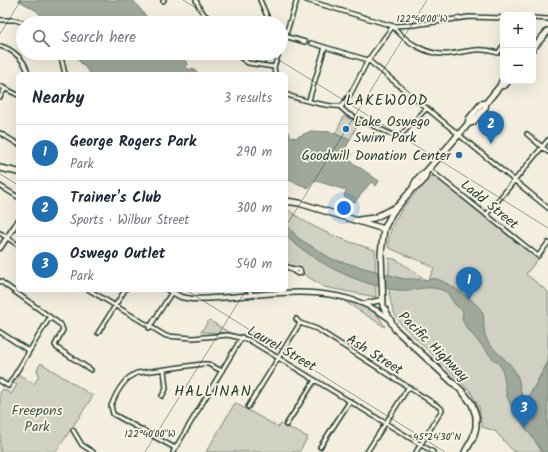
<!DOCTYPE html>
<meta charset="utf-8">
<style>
body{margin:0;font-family:Kalam,sans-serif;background:#f2f2f3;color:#1f2937}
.controls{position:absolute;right:12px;top:12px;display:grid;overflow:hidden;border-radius:6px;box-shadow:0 4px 16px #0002}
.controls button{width:36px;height:36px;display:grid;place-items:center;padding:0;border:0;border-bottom:1px solid #e0e1e3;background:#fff;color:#1f2937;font:20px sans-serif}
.you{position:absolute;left:344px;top:208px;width:14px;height:14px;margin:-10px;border:3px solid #fff;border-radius:50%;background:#1a73e8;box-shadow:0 0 0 6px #1a73e833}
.badge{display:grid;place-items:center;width:26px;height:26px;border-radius:50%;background:#1f6fb2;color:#fff;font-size:13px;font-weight:700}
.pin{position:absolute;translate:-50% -33px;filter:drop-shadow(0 1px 2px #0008)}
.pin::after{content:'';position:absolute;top:21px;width:14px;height:12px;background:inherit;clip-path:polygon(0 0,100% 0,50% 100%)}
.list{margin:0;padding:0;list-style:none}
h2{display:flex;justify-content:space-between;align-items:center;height:52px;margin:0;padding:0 16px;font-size:17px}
h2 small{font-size:13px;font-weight:400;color:#747a83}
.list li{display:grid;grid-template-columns:26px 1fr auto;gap:12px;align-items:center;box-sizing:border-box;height:56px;padding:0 16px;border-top:1px solid #e0e1e3}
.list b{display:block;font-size:15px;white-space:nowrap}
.list p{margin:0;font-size:13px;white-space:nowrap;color:#747a83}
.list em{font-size:13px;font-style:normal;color:#747a83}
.icon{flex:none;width:22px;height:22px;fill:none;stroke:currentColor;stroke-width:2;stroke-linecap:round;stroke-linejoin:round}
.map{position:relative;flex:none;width:548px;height:452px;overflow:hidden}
.search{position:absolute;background:#fff;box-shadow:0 4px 16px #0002;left:16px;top:16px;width:272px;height:44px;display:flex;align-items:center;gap:10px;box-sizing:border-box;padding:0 14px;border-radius:22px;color:#747a83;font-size:15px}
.panel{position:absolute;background:#fff;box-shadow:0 4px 16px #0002;left:16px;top:72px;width:272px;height:220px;border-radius:6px}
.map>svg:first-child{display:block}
</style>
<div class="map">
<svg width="548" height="452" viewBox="0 0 548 452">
<rect width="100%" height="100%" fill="#f3eede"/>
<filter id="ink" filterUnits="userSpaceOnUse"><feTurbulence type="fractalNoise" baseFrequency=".025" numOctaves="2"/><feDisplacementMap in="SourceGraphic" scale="8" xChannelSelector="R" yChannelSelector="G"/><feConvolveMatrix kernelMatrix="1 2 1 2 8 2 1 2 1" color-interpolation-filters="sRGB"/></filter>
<g filter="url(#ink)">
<path fill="#d0d1c2" stroke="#78877b" d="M 344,116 L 358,123 L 350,140 L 335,134 Z
M 434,176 L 538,259 L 526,274 L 548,292 L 548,362 L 526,401 L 543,452 L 514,452 L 495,431 L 482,427 L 479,407 L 470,391 L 401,324 C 386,305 389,281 389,258 L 397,260 L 426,280 L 429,279 L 434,268 L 427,264 L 389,248 L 388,246 C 389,217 412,198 430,177 Z
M 286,208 C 313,230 343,240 375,250 L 376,297 L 324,287 L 286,263 Z
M 344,301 C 370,306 372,304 385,327 Z
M 209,320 L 230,333 L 201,332 Z
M 41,363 L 93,396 L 56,452 L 0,452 L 0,393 L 3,389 L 11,394 L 17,385 L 13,383 L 18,374 L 34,384 L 39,376 L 37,369 Z
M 235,403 L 278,427 L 281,424 L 308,437 L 299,452 L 206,452 Z"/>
<path fill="#a0a89b" stroke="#6c7d72" d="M 18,0 L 133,0 L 149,20 L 151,19 L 157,23 L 47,23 L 37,11 Z
M 72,53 L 178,53 L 188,64 L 186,67 L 190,70 L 192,68 L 199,74 L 91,74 Z
M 311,131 L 331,132 L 350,140 L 345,149 L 352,154 L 349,160 L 379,181 L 376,186 L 371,182 L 355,202 L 344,197 L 346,190 L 313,180 L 309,188 L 286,179 L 286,135 L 289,132 L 290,136 L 295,138 Z
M 286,224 L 298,238 L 332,259 L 404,279 C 412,278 418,280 425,280 C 429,280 433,278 437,279 C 447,282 480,303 483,314 C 485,324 482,334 489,343 C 497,354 511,362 517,375 C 521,384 519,394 525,401 L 528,399 L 548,362 L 548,452 L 542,452 C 533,436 512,413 507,396 C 504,384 506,366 493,359 L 466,327 L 462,319 L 463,311 C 460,307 456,307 454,303 C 450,298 449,292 442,290 C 427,284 412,292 397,290 C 358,285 314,262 286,236 Z"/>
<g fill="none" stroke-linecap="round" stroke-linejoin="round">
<defs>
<path id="minor" d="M 196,0 L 200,9 L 211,23
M 260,0 L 270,23
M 306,0 L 393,26 L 414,25 L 469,17 L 503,18
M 163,1 L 164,0
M 533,18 L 548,19
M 0,20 L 15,20 L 25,23
M 281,35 L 305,42
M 311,43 L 368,60 L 548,208
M 0,46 C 13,49 26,61 28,74
M 281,49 L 297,0
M 60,53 L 65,74
M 234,53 L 248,63 L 274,67
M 274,67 L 279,53
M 274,67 L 275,74
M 0,86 L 18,95
M 286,94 C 295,99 333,108 342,106 L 351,93 L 368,60 L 393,26 C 405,42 428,56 449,54 C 468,52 478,46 498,53 L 503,46
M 0,97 L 5,89
M 309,100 L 325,47
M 339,106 L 348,114 L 395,136 L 400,136 L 427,108
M 0,133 L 18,144
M 527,134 L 548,152
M 429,169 L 538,256 L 548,243
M 0,186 L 18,197
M 486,215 L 548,140
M 0,233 L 18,245
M 286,266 L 298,274 L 301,273 L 300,270 L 290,268
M 0,281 L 61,325 L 63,330 L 55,345 L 57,348 L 91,370
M 89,290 L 166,336 L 193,338 L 228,335 L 249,340 L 433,452
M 249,290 L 252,295
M 296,319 L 300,323 L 317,329 L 441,408 L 442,410 L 416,452
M 149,328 L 172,292
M 0,332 L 29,351
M 98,333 L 125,290
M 0,381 L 8,386 L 50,317
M 162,396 L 166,389 L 164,370
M 248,407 L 300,323
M 286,425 L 315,380
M 73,430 L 82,445 L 93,452
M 320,447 L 350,401
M 175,448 L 113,414 L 111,406 C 116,393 124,378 137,373 L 202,364 L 208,364 L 222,371
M 173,452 L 242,337
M 367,452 L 408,388"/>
<path id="tertiary" d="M 0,248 L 18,221
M 168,290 L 181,297 L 192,299 C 256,299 330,276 387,317
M 367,303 L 382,300"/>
<path id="primary" d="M 533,48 L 548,31
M 500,86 L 505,85 L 508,81
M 468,124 L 473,122 L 485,108 L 486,103 L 500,86 L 503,79
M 0,168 L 18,172
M 413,188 C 420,186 426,179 426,172
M 286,201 L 299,203 L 384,229
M 359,220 L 374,218 L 396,207
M 465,452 L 473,438 L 476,427 L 476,416 L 472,404 L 463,392 L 395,329 L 383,306 L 381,253 L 384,229 L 392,213 L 413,188 C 415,181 420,175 426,172 L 468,124 L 469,119 L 481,104 L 486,103"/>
</defs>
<use href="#minor" stroke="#1f3d34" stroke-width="6"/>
<use href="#tertiary" stroke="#1f3d34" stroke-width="7"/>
<use href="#primary" stroke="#1f3d34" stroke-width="8"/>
<use href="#minor" stroke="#fcf5e5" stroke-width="3"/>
<use href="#tertiary" stroke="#fcf5e5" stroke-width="4"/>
<use href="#primary" stroke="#fcf5e5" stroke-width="5"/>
</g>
</g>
<path fill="none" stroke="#1f3d34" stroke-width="1" stroke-opacity="0.45" d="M 183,0 L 220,23M 0,34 L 21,0M 268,53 L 548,228M 0,174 L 18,185M 286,226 L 427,0M 186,290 L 445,452M 145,452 L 246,290"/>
<g fill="#1f6fb2" stroke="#fcf5e5" stroke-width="1.5">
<circle cx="346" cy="129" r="4"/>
<circle cx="459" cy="155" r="4"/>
</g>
<g text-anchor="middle" stroke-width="3.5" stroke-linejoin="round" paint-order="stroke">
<g font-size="14" fill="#1f3d34" stroke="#fcf5e5" text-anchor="start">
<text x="354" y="126">Lake Oswego<tspan x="354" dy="16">Swim Park</tspan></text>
<text x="451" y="160" text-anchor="end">Goodwill Donation Center</text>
</g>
<g font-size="14" fill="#1f3d34" stroke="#fcf5e5">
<text transform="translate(490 204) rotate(39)" y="5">Ladd Street</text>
<text transform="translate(434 346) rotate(45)" y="5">Pacific Highway</text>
<text transform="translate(282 348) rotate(30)" y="5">Laurel Street</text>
<text transform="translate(375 354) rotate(32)" y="5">Ash Street</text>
</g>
<g font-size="14" fill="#425b50" stroke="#fcf5e5">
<text x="37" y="415">Freepons<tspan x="37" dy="16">Park</tspan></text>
</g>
<g font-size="15" letter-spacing="1" fill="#1f3d34" stroke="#fcf5e5">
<text x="387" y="105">LAKEWOOD</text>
<text x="213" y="396">HALLINAN</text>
</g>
</g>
<g font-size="10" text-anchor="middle" fill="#1f3d34" stroke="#fcf5e5" stroke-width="3.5" stroke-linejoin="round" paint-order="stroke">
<text x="422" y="22">122°40'00"W</text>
<text x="150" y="437">122°40'00"W</text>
<text x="437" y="440">45°24'30"N</text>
</g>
</svg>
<div class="controls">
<button>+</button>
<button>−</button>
</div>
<div class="you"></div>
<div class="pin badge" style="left:469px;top:300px">1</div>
<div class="pin badge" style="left:491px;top:144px">2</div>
<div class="pin badge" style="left:524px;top:428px">3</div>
<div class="search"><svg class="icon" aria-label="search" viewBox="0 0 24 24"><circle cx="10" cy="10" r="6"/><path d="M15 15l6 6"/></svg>Search here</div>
<section class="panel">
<h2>Nearby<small>3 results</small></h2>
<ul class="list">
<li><span class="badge">1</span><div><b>George Rogers Park</b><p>Park</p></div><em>290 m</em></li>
<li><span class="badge">2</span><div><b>Trainer's Club</b><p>Sports · Wilbur Street</p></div><em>300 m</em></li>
<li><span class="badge">3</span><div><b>Oswego Outlet</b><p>Park</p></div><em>540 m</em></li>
</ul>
</section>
</div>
